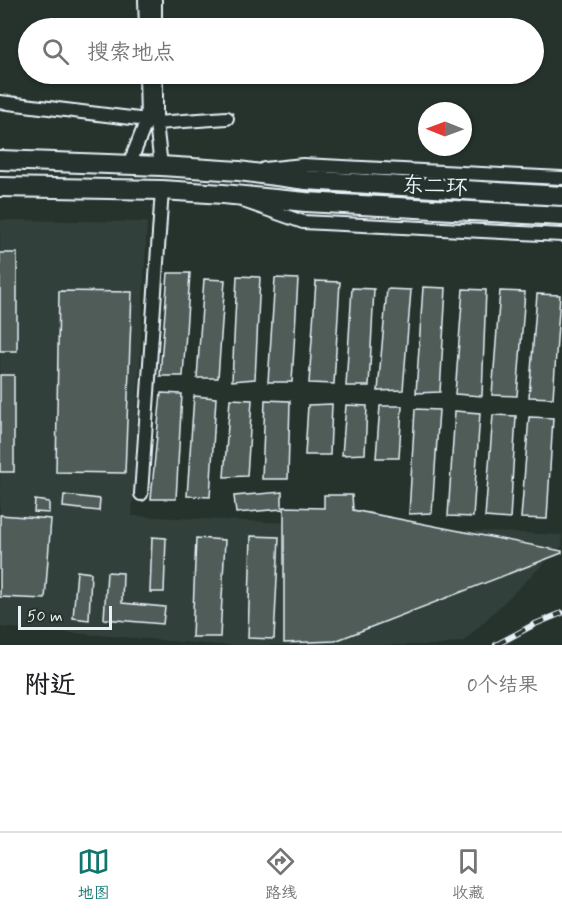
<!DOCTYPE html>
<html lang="zh">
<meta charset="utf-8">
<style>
body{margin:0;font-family:Mynerve,"LXGW WenKai TC",sans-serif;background:#f6f6f6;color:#202124}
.compass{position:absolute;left:418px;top:102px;width:54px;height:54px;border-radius:50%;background:#fff;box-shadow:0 2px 4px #0004;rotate:271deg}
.scale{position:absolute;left:18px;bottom:15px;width:94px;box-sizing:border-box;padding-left:6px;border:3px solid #e8f1f8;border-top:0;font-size:16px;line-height:21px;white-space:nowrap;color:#e8f1f8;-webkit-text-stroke:4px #26332d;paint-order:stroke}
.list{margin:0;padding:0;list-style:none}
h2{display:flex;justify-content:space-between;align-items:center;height:78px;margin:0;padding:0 24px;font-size:26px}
h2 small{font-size:20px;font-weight:400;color:#757577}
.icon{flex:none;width:33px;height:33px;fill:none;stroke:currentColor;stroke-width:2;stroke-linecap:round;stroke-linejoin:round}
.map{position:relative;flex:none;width:562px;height:645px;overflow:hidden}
.search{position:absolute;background:#fff;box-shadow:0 2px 4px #0004;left:18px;right:18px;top:18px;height:66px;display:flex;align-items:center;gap:15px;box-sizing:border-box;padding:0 21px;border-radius:33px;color:#757577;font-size:22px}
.sheet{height:186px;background:#fff}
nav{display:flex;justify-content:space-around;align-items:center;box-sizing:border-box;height:84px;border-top:2px solid #e0e0e0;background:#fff;font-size:16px;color:#757577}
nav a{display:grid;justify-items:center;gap:3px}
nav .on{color:#0f766e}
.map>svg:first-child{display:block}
</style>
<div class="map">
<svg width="562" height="645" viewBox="0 0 562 645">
<rect width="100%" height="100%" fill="#26332d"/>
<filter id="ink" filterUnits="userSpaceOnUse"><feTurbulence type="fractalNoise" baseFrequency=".0167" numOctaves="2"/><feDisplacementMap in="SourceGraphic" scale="12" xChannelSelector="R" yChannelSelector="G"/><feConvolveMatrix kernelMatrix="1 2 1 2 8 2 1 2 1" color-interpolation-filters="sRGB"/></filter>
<g filter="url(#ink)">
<path fill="#333f3a" d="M 0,220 L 147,222 L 132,516 L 562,535 L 562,546 L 464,641 L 441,645 L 220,645 L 0,627 Z"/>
<path fill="#505c59" stroke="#e8f1f8" stroke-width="1.5" d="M 0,253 L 17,253 L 17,351 L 0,351 Z
M 168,273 L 190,273 L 183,376 L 160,376 Z
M 237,276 L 260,277 L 255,379 L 232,381 Z
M 275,278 L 298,279 L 292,382 L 268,382 Z
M 204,279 L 225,280 L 218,378 L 197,378 Z
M 316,281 L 340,282 L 334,384 L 309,383 Z
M 423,287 L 446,288 L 440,392 L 416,393 Z
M 352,288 L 374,289 L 369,386 L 346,386 Z
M 387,289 L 411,290 L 403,390 L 378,391 Z
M 463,289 L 486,290 L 482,396 L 455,394 Z
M 59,291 L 132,292 L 125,473 L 56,472 Z
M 500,291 L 525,292 L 517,396 L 492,395 Z
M 537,294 L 560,295 L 553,398 L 529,397 Z
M 0,375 L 14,375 L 14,472 L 0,472 Z
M 161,393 L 182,394 L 176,499 L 151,499 Z
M 194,396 L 216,398 L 210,497 L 187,496 Z
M 230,399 L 252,400 L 247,476 L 224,477 Z
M 265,400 L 290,401 L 288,479 L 262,479 Z
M 332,404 L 330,455 L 305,455 L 308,405 Z
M 346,405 L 367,406 L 365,454 L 342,455 Z
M 380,406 L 402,406 L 399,458 L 376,458 Z
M 415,409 L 439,410 L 432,513 L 409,514 Z
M 455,411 L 480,413 L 473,517 L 448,516 Z
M 493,415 L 516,416 L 510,519 L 485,517 Z
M 529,417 L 553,418 L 547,519 L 521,518 Z
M 282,492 L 282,509 L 236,513 L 234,496 Z
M 64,495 L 100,499 L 99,511 L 63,507 Z
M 324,495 L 352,495 L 353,510 L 562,551 L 562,553 L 335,641 L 284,643 L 284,507 L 324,508 Z
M 35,500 L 49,502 L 49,513 L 34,512 Z
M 0,515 L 51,519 L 45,599 L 0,597 Z
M 251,536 L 279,537 L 274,639 L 248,638 Z
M 152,537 L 166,538 L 164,592 L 150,592 Z
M 196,538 L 225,540 L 220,637 L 192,637 Z
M 77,571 L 91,573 L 89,620 L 73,618 Z
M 107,572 L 123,573 L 122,603 L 165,607 L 163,624 L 104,619 Z"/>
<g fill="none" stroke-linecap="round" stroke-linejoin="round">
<defs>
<path id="minor" d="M 145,0 L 146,28
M 155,0 L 155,28
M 156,74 L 156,123 L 161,166
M 0,102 L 147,120 L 156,123 L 227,118
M 129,165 L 147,120 L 146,74
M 264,169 L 303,165 L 562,178
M 246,202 L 303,222 L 562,235
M 141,494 L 162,190"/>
<path id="highway" d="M 0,160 L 161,166 L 239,171 L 306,180 L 562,196
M 0,187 L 162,190 L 223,194 L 306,202 L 562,216"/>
</defs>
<use href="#minor" stroke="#e8f1f8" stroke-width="16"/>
<use href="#highway" stroke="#e8f1f8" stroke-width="22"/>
<use href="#minor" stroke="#26332d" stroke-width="12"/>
<use href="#highway" stroke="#26332d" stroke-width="18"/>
<defs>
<path id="rail" d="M 496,645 L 535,624 L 562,613"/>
</defs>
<use href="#rail" stroke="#e8f1f8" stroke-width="6"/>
<use href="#rail" stroke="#26332d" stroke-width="4" stroke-dasharray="11" stroke-linecap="butt"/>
</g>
</g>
<g text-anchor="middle" stroke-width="4.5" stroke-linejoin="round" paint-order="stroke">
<g font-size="22" fill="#e8f1f8" stroke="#26332d">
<text transform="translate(435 185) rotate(3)" y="8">东二环</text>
</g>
</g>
</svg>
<svg class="compass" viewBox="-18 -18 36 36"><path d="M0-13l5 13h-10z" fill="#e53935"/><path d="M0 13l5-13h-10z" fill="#757577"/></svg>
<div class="scale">50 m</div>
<div class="search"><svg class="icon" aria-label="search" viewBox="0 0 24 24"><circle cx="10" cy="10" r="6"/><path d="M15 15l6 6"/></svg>搜索地点</div>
</div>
<section class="sheet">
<h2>附近<small>0个结果</small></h2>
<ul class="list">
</ul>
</section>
<nav>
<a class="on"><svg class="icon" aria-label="map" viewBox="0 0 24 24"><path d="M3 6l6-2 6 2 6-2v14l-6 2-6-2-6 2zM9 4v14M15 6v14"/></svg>地图</a>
<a><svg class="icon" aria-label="directions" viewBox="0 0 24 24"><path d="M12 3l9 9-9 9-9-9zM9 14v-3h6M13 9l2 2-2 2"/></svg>路线</a>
<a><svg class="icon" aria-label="saved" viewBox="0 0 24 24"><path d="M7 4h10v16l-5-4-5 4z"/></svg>收藏</a>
</nav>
